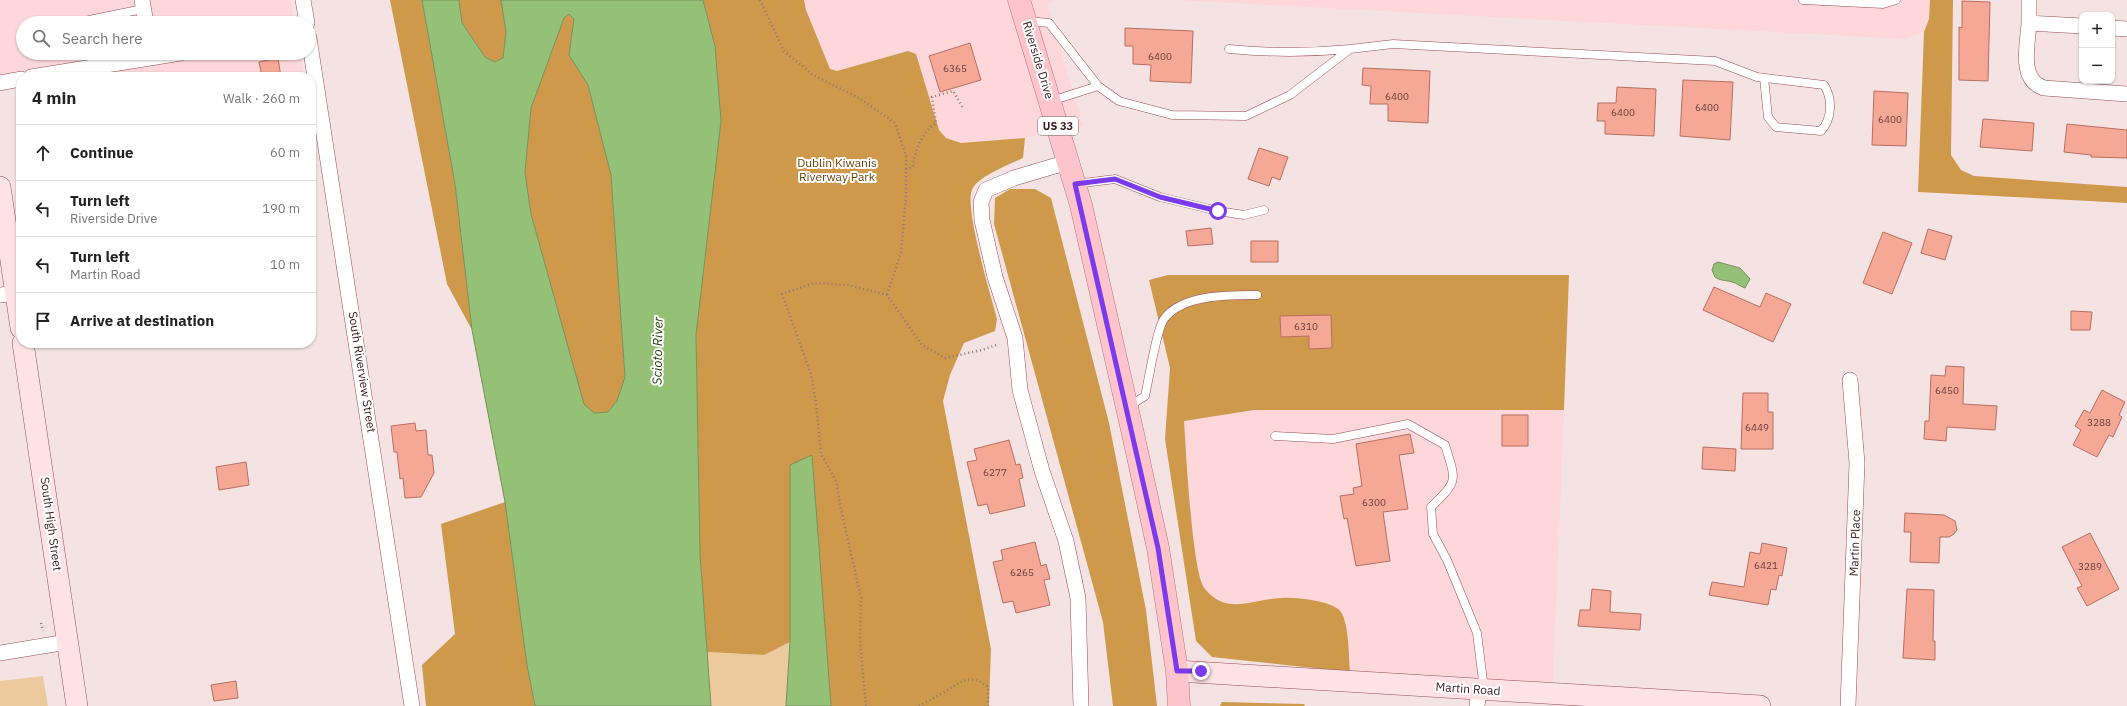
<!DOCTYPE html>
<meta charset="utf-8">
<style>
body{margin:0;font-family:"IBM Plex Sans",sans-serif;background:#f6f6f6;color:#222}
.controls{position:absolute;right:12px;top:12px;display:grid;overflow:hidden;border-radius:8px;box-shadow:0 1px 3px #0004}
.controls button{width:36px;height:36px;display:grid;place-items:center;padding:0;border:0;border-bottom:1px solid #e0e0e0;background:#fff;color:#222;font:20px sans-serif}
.stop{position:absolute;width:12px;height:12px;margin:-9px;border:3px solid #7c3aed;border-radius:50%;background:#fff}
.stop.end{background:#7c3aed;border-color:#fff;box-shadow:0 1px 4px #0008}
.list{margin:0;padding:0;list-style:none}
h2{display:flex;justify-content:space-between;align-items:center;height:52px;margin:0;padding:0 16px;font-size:17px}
h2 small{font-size:13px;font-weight:400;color:#767676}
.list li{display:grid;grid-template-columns:26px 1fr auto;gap:12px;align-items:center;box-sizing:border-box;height:56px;padding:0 16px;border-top:1px solid #e0e0e0}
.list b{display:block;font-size:15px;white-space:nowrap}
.list p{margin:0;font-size:13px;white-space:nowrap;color:#767676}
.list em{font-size:13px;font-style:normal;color:#767676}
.icon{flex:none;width:22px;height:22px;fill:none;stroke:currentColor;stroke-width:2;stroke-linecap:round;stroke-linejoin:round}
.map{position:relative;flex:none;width:2127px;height:706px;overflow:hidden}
.search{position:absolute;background:#fff;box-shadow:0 1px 3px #0004;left:16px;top:16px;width:300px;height:44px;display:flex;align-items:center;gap:10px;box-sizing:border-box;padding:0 14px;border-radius:22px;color:#767676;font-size:15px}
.panel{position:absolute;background:#fff;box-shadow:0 1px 3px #0004;left:16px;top:72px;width:300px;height:276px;border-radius:16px}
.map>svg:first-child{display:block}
</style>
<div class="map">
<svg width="2127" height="706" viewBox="0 0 2127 706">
<rect width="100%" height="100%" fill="#f5e3e4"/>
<path fill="#fdd7d9" d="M 0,0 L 291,0 L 294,23 L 23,23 L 23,53 L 300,53 L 304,77 L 119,77 L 118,71 L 21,77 L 0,87 Z
M 804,0 L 1055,0 L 1047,3 L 1083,126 L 1025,138 L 961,143 L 946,138 L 939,130 L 908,51 L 837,71 L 830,69 L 806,10 Z
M 1175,0 L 1930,0 L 1929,19 L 1924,32 L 1905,39 Z
M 311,119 L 317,156 L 311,157 Z
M 1253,410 L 1564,410 L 1553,684 L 1350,672 L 1349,643 L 1281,598 L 1243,605 L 1217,601 L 1203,588 L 1194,547 L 1184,421 Z"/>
<path fill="#edca9e" d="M 790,642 L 786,706 L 711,706 L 707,652 L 764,655 Z
M 43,676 L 48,706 L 0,706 L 0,681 Z"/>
<path fill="#cf994c" d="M 390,0 L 422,0 L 455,184 L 472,330 L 447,284 Z
M 459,0 L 501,0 L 506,32 L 503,58 L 495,62 L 485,57 L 462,23 Z
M 703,0 L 804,0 L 806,10 L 830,69 L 837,71 L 908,51 L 916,54 L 939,130 L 946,138 L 961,143 L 1025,138 L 1023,158 C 1009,165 978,176 972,190 C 964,207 991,296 997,319 L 995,331 L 964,343 L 950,375 L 943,401 L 991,649 L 989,706 L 831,706 L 812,456 L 790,465 L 790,642 L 764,655 L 707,652 L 700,554 L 696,335 L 721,121 L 715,46 Z
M 1930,0 L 1953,0 L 1951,155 L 1961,170 L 1974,176 L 2127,187 L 2127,203 L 1918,192 L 1924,32 L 1929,19 Z
M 569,14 L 574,18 L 569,55 L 588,85 L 611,175 L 625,377 L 617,401 L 608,412 L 594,413 L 584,405 L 531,214 L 525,172 L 531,108 L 564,18 Z
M 1010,189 L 1035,189 L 1051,198 L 1109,423 L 1146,610 L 1157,706 L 1113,706 L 1103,622 L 994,224 L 995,198 Z
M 1168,275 L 1569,275 L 1564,410 L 1254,410 L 1184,421 C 1186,447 1192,575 1205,589 C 1227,616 1253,599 1281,598 C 1294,597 1334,601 1341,612 C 1349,624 1349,659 1350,672 L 1212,657 L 1196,641 L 1165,439 L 1170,368 L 1149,280 Z
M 505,502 L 527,665 L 535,706 L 426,706 L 422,665 L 455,634 L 441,524 Z
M 1222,702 L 1304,704 L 1305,706 L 1220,706 Z"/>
<path fill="#94c175" stroke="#798f5b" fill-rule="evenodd" d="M 422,0 L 459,0 L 462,23 L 485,57 L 495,62 L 503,58 L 506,32 L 501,0 L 703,0 L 715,46 L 721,121 L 696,335 L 700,554 L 711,706 L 535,706 L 527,665 L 505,502 L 472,330 L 455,184 ZM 569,14 L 574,19 L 569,55 L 588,85 L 611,175 L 625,377 L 617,401 L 608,412 L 594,413 L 584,404 L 531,214 L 525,172 L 531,108 L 564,18 Z
M 1718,262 L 1740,268 L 1750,279 L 1745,288 C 1739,286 1737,283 1732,282 C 1725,280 1721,281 1715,277 L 1712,270 L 1714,264 Z
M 812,455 L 831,706 L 786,706 L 790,642 L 790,465 Z"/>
<path fill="#f6a896" stroke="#b86f5f" d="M 1962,1 L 1990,2 L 1988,81 L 1959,80 L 1959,27 L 1962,28 Z
M 1125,28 L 1193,31 L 1191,83 L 1150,81 L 1151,65 L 1133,64 L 1133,46 L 1125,46 Z
M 970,43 L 981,80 L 940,92 L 929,56 Z
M 278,58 L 281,77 L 262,77 L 259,62 Z
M 1363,68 L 1430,71 L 1428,123 L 1388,121 L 1388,104 L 1370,104 L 1371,86 L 1362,85 Z
M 1683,80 L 1733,82 L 1730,140 L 1680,136 Z
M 1617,87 L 1656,89 L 1654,136 L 1605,134 L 1605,121 L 1597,121 L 1598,103 L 1616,103 Z
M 1874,91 L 1908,93 L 1906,146 L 1872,145 Z
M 1983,119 L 2034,123 L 2032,151 L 1980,147 Z
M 2067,124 L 2127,130 L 2127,158 L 2091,157 L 2091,155 L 2064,152 Z
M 1259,148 L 1288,157 L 1280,180 L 1272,177 L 1269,186 L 1248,179 Z
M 1211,228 L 1213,244 L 1188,246 L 1186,231 Z
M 1928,229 L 1952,236 L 1945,260 L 1921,253 Z
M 1883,232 L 1912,243 L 1892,294 L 1863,283 Z
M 1251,241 L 1278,241 L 1278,262 L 1251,262 Z
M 1714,287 L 1760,307 L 1766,293 L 1791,304 L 1773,342 L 1703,310 Z
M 2071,311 L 2092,312 L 2090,330 L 2071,330 Z
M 1331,315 L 1332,348 L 1309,349 L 1309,336 L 1281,337 L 1280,316 Z
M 1946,366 L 1964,367 L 1963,404 L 1997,406 L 1995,430 L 1947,427 L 1946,441 L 1924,439 L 1925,421 L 1929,421 L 1931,375 L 1945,376 Z
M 2102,390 L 2125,402 L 2119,415 L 2122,417 L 2113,437 L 2109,435 L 2097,457 L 2073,445 L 2081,430 L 2075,426 L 2084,410 L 2090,413 Z
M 1743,393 L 1768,393 L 1768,412 L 1773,412 L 1773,449 L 1741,449 Z
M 1502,415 L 1528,415 L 1528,446 L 1502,446 Z
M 415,423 L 416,431 L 426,430 L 428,455 L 432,455 L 434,473 L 421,497 L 405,498 L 403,478 L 400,479 L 397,452 L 394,452 L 391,426 Z
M 1410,434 L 1414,453 L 1399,455 L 1408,509 L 1383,512 L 1390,561 L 1356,566 L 1347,518 L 1344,519 L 1340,496 L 1354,494 L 1353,488 L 1362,486 L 1356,444 Z
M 1009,440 L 1016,465 L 1020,464 L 1023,478 L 1019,479 L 1025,506 L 990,514 L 987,504 L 978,506 L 967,462 L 977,460 L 974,449 Z
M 1703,447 L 1736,449 L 1735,471 L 1702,469 Z
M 246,462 L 249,485 L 219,490 L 216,467 Z
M 1905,513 L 1944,515 L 1955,521 L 1957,530 L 1954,534 L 1949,537 L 1940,537 L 1939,563 L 1910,562 L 1911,532 L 1904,532 Z
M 2090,533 L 2119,589 L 2087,606 L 2077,588 L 2082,586 L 2062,547 Z
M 1035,542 L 1041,566 L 1046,564 L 1050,579 L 1044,580 L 1050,605 L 1016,613 L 1013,601 L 1003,603 L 993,562 L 1003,560 L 1001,550 Z
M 1762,543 L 1787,548 L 1782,576 L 1779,575 L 1776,590 L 1771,589 L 1768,605 L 1709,595 L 1712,582 L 1744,587 L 1750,552 L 1760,554 Z
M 1592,589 L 1611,591 L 1610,612 L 1641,614 L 1640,630 L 1578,626 L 1580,610 L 1590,610 Z
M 1907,589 L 1934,590 L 1933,641 L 1935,641 L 1935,660 L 1903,658 Z
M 236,681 L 238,698 L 214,701 L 211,685 Z"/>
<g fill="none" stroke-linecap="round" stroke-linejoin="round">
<defs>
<path id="lane" d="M 1803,0 L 1883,4 L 1896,0
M 89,20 L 143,9
M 1027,21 L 1049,23 L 1098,86 L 1119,101 L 1172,115 L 1246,116 L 1290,95 L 1350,49 L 1393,44 L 1715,61 L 1757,77 L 1824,85 C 1833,99 1832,119 1821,131 L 1776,127 L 1768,117 L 1764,78
M 1229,49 C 1271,53 1308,53 1350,49
M 1051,101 L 1098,86
M 1075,184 L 1115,179 L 1160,197 L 1218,211 L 1244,215 L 1264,210
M 1128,407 L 1145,396 C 1149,379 1156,331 1164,319 C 1182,294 1230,295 1257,295
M 1275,436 L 1333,439 L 1408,424 L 1445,445 C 1456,481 1459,480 1431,507 L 1433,534 L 1447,560 L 1477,633 L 1484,689"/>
<path id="street" d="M 142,0 L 146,23
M 303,0 L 307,23
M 2029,23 L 2029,0
M 2082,26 L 2029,23 C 2028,44 2018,80 2044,88 L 2127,94
M 2112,28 L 2127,29
M 309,38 L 412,706
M 31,77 L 181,53
M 0,83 L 21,79
M 1068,162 L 1014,178 L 986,190 L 981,202 L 982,220 L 995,277 L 1015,338 L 1020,390 L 1042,471 L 1066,541 L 1078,598 L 1081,706
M 0,295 L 16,293
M 0,653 L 67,642
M 1477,706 L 1479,690
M 1848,706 L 1857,463 L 1850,380"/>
<path id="secondary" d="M 0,187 L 21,328
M 23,343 L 77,706
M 1177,671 L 1760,706"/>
<path id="primary" d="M 1019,0 L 1081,205 L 1133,434 L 1158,548 L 1177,671 L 1179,706"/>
</defs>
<use href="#lane" stroke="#954d56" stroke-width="9"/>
<use href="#street" stroke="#954d56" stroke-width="16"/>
<use href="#secondary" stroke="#954d56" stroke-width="22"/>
<use href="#primary" stroke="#b77178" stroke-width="23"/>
<path stroke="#8f7779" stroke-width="2.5" stroke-dasharray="1 3" stroke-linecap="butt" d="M 760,0 L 784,51 L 813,75 L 859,98 L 895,123 L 906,156 L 906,197 L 901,252 L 887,295
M 906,169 L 913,167 C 915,151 921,133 936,123 L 932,97 L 953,91 L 963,108
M 41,623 L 43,631
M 866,706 L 860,641 L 861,598 L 842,514 L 836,481 L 821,454 L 816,403 L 811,374 L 782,294 L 814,283 L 848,285 L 887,295 L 922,345 L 945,358 L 982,350 L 999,344
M 919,706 C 926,702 934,698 941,694 C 959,684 968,671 988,687 L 988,706"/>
<use href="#lane" stroke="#fff" stroke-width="8"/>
<use href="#street" stroke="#fff" stroke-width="15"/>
<use href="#secondary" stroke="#fee2e5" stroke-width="21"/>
<use href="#primary" stroke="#fdc5cb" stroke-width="22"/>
</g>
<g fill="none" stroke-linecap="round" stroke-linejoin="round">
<path stroke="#7c3aed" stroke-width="5" d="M 1201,671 L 1177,671 L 1158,548 L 1075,184 L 1115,179 L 1160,197 L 1218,211"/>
</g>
<g text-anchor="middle" stroke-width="4" stroke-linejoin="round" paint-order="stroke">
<g font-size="10" fill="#683e3c">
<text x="1160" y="60">6400</text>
<text x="955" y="72">6365</text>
<text x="1397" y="100">6400</text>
<text x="1707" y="111">6400</text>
<text x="1623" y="116">6400</text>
<text x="1890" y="123">6400</text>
<text x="1306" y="330">6310</text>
<text x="1947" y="394">6450</text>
<text x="2099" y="426">3288</text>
<text x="1757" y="431">6449</text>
<text x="995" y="476">6277</text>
<text x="1374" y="506">6300</text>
<text x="1766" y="569">6421</text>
<text x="2090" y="570">3289</text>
<text x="1022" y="576">6265</text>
</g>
<rect fill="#fff" stroke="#745f62" stroke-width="1" x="1038" y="117" width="40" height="18" rx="3"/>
<g font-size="11" font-weight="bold" fill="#391b1e">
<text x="1058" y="130">US 33</text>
</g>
<g font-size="12" fill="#391b1e" stroke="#fff">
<text transform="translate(1038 60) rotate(73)" y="4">Riverside Drive</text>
<text transform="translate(362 372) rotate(81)" y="4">South Riverview Street</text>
<text transform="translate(51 524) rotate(82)" y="4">South High Street</text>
<text transform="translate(1855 543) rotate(-88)" y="4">Martin Place</text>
<text transform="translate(1468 689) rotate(4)" y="4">Martin Road</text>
</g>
<g font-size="12" fill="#6c470a" stroke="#fff">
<text x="837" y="167">Dublin Kiwanis<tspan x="837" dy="14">Riverway Park</tspan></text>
</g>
<g font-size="13" font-style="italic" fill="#24400a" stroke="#fff">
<text transform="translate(657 351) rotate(-89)" y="5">Scioto River</text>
</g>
</g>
</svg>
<div class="controls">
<button>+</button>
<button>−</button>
</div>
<div class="stop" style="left:1218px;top:211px"></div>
<div class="stop end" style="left:1201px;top:671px"></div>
<div class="search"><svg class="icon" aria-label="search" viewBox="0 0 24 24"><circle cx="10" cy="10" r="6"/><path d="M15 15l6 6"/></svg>Search here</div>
<section class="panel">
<h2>4 min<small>Walk · 260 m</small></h2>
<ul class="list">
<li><svg class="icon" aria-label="ahead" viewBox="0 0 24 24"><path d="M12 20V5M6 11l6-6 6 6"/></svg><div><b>Continue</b></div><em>60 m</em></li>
<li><svg class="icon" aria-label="left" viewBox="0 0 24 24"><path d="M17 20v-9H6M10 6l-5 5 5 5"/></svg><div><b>Turn left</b><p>Riverside Drive</p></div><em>190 m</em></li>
<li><svg class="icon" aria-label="left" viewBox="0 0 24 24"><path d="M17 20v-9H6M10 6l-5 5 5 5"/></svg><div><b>Turn left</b><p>Martin Road</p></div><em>10 m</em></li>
<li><svg class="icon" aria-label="arrive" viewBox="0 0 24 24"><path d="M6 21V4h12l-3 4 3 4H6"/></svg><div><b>Arrive at destination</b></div></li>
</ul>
</section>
</div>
